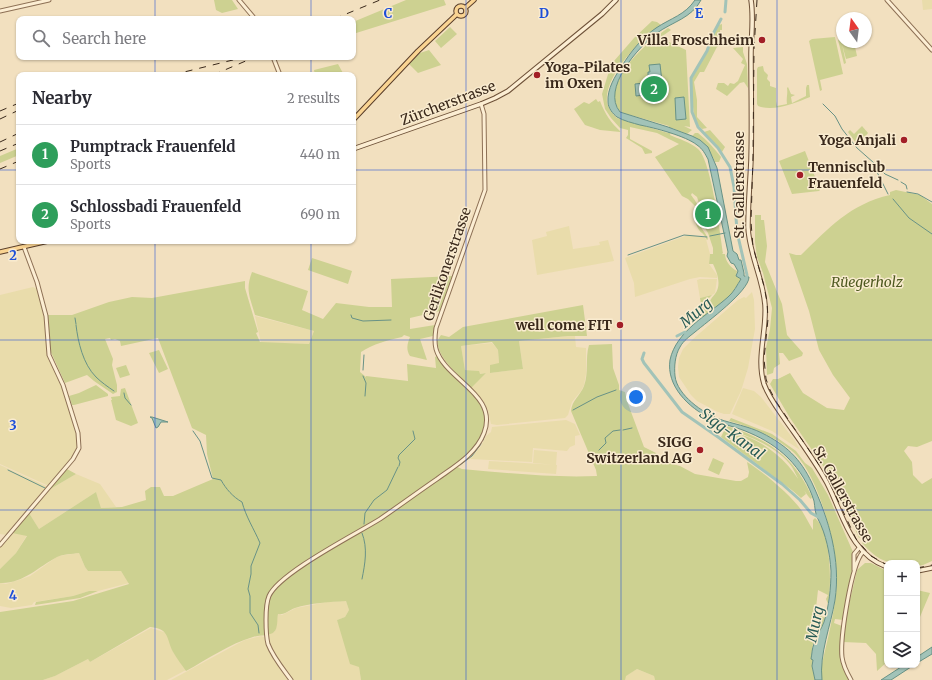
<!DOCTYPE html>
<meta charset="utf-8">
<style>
body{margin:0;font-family:Merriweather,serif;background:#f2f2f3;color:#2b2b33}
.controls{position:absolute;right:12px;bottom:12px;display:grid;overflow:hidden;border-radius:8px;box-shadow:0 1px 3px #0004}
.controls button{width:36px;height:36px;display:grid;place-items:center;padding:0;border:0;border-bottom:1px solid #e1e1e2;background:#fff;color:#2b2b33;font:20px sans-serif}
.compass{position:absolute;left:836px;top:12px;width:36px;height:36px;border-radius:50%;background:#fff;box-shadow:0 1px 3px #0004;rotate:346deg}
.you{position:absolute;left:636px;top:397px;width:14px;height:14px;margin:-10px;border:3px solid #fff;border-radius:50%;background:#1a73e8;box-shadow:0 0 0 6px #1a73e833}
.badge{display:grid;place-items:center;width:26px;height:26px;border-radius:50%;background:#a21f27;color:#fff;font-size:13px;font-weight:700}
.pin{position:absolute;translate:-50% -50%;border:2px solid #fff;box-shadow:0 1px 4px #0006}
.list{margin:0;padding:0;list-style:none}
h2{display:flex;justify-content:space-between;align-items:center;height:52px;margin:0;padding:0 16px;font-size:17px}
h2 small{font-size:13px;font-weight:400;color:#7c7c81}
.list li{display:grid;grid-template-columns:26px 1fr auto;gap:12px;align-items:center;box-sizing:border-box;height:60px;padding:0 16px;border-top:1px solid #e1e1e2}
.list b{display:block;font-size:15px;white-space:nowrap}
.list p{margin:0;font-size:13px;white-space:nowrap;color:#7c7c81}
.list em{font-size:13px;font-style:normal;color:#7c7c81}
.icon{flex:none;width:22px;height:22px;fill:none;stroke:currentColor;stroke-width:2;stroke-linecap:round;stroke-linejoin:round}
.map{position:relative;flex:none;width:932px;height:680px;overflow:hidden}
.search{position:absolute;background:#fff;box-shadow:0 1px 3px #0004;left:16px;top:16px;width:340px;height:44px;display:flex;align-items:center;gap:10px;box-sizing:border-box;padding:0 14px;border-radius:8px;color:#7c7c81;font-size:15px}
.panel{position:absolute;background:#fff;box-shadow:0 1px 3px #0004;left:16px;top:72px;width:340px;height:172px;border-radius:8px}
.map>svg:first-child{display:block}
</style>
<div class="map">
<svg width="932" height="680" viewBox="0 0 932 680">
<rect width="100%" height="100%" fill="#f2e0bf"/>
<path fill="#e9dcab" d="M 922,0 L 932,0 L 932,9 L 923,10 Z
M 569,226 L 573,249 L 600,245 L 599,242 L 608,240 L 614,261 L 537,275 L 532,240 L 547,236 L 546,232 Z
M 688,235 L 703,237 L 706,239 L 710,254 L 709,264 L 717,275 L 717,278 L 700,277 L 690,279 L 635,297 L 634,283 L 625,258 Z
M 700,279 L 717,279 L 715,293 L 712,295 L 700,298 L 697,280 Z
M 33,287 L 37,289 L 45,319 L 47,348 L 62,386 L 77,433 L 78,447 L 75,454 L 49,486 L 0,464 L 0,295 Z
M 752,292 L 754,300 L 755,329 L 748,368 L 741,391 L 730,414 L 724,414 L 718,412 L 697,401 L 691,395 L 679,377 L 678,367 L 679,358 L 683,349 L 693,339 L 738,300 L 744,297 L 746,298 Z
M 255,316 L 314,331 L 309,344 L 261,343 Z
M 568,336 L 575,336 L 576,347 L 586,348 L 586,374 L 584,385 L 581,391 L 572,402 L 568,415 L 565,418 L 497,425 L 491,424 L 488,410 L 483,401 L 471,387 L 486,373 L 479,374 L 479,371 L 465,370 L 461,346 L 492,343 L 498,350 L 499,364 L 490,365 L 490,373 L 523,369 L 519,341 Z
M 743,388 L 754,391 L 761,397 L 795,441 L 800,450 L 772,431 L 732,414 Z
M 566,420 L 575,424 L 580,435 L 575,436 L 575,445 L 570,447 L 567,451 L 533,448 L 532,462 L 470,459 L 481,446 L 486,436 L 491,432 L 492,427 Z
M 534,450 L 557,452 L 556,465 L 533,463 Z
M 489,461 L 557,465 L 556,474 L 488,469 Z
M 0,465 L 46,486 L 46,489 L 7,535 L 0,534 Z
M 76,474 L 100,484 L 116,507 L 101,508 L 96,492 L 39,529 L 29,513 L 47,491 Z
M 12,533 L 27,535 L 16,553 L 0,569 L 0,547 Z
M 79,553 L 85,567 L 88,571 L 121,571 L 129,583 L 98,591 L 89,591 L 73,596 L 34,602 L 32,605 L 11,608 L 0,606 L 0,583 L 6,584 L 19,580 L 30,576 L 58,556 Z
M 346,601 L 349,610 L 345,617 L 337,620 L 359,667 L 361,680 L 291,680 L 272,652 L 266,635 L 274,632 L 276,629 L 278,614 L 282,615 L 296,608 L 327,602 Z
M 151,628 L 167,633 L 173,652 L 186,670 L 167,680 L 43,680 L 55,676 L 88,659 L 90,662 Z
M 261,636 L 264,637 L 268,649 L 288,680 L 171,680 L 237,644 L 245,640 Z
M 637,669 L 654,676 L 655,680 L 625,680 L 625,676 Z"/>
<path fill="#cdd191" d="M 214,0 L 232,0 L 238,9 L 222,13 L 216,10 Z
M 406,0 L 444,0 L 446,5 L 353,34 L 353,22 Z
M 652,21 L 657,22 L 661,25 C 641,38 604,76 607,102 C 608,109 613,114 617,118 L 668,133 L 669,126 L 620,112 C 598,84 647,42 668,28 L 671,30 L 661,37 L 668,40 L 667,41 L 686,50 L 690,127 L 684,126 L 692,130 L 687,134 L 672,128 L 670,135 C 679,139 690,142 698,149 C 711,160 720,232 723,253 L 722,254 L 725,254 C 725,261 731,268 737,271 L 736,276 L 741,279 L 730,296 L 703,318 L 699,315 L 702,311 L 700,298 L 712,295 L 709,298 L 707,307 C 710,300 710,300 715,294 C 722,285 717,272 713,264 L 709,264 L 710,254 L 713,254 L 713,248 L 708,233 L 701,222 L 701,210 L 699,203 L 697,197 L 692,193 L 691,195 C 694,199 698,204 699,209 C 700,215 697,220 700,225 C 702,230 706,233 708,239 L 707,240 C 703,232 702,234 699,230 C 694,223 694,214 696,207 L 688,199 L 682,196 L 655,157 L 679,144 L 657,133 L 630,127 L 630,139 L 652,151 L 652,153 L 645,154 L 642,148 L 626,138 L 628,135 L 628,130 L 620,128 L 611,118 L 605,109 L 602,94 L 609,71 L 614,61 L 634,38 Z
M 722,24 L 722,30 L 720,30 L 720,46 L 717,47 L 704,72 L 700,72 L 694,82 L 697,100 L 697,117 L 707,128 L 702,129 L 699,126 L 694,117 L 691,85 L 692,78 L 708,51 L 715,32 L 719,25 Z
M 450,27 L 457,34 L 441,48 L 435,41 Z
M 835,37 L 843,74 L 820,80 L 822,90 L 820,91 L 809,41 L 812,39 Z
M 838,40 L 841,40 L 842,42 L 854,42 L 857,56 L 846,59 L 842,44 L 846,63 L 844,64 Z
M 743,47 L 743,52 L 747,64 L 748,88 L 744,82 L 740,83 L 727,96 L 716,89 L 718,83 L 724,83 L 728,86 L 730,83 L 734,84 L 738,81 L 745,65 L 741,63 L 743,59 L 733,48 Z
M 429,50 L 441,65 L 418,73 L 409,64 L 420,53 Z
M 338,64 L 344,75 L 315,75 L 314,70 Z
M 763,66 L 764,71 L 768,75 L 767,79 L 770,82 L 770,86 L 776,88 L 776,101 L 777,106 L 787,104 C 786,98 788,94 787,88 L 788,87 L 791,94 L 795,95 L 791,97 L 792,103 L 806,96 L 806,88 L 807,85 L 809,85 L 810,97 C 795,103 774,112 758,106 L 757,104 L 757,69 L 758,67 Z
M 596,99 L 598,102 L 600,101 C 605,114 611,123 621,132 L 600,130 L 585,125 L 574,109 L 584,102 L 589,104 Z
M 862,126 L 868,133 L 862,140 L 864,142 L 859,147 L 848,132 L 850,130 L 854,134 Z
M 710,130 L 725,147 L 722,152 L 704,132 Z
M 695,133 L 698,133 C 707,140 714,148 721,157 L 719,162 L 715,162 C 710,150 704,142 692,136 Z
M 19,148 L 19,155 L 0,163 L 0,156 Z
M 805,151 L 820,190 L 819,191 L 792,194 L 779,161 Z
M 896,190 L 920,195 L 932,204 L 932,441 L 917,447 L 908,446 L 904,451 L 912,462 L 913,475 L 922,484 L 932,478 L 932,561 L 923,565 L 917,566 L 917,563 C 889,563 882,565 862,543 L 867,531 L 859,538 L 834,482 L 790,418 L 770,384 L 773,379 L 778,379 L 790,373 L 803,393 L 827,408 L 844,410 L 850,398 L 833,375 L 819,350 L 809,311 L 789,253 L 796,255 L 801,255 C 829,228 850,204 890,195 L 890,192 Z
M 755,215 L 761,215 L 761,220 L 764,220 L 767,246 L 765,262 L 782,304 L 787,335 L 803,353 L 802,356 L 789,361 L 783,353 L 779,353 L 780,364 L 774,368 L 773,373 L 767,375 L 766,348 L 770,329 L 772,308 L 763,273 L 757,257 L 755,242 Z
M 312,258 L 352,271 L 348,284 L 308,270 Z
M 252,272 L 308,291 L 302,310 L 323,319 L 336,303 L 369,307 L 392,307 L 391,279 L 453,276 L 440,311 L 410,318 L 410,329 L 435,325 L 433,336 L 420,339 L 427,360 L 410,356 C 406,350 407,344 410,337 L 404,335 L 402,337 C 388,340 373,344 361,352 L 360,372 L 366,377 L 366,376 L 408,381 L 407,364 L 436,368 L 435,357 L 437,356 L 443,363 L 475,397 L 482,405 L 485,416 L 484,429 L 478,443 L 455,466 L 462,469 C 507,473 553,478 597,476 L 596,470 L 571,411 C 572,400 580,396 584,386 C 589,373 585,358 589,345 L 612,344 L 613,368 L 619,385 L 619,390 L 625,392 L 627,401 L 644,447 L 656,453 L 665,462 L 680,466 L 695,474 L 736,481 L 741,481 L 748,477 L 749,472 L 747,462 C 762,471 792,496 802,511 C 806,517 809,524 813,530 L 813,520 L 815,518 C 831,531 832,584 828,604 L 826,599 L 828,595 L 818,590 L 816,608 L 819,615 L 825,618 L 821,629 L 813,644 L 811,658 L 813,660 L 812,666 L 815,680 L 655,680 L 654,676 L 637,669 L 626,676 L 625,680 L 361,680 L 359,667 L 350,664 L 337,620 L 345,617 L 349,610 L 346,601 C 331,602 310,603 295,608 C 289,610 285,615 278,614 C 277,619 278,629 274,632 C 270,636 259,635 253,637 C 229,644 208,659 186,671 C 182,665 177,659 173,652 C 166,638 170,629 150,627 L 90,662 L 88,659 L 55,676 L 43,680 L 0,680 L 0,612 L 73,601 L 129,584 L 121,571 L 88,571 L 85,567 L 79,553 C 72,554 63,554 57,557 C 38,567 23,584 0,583 L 0,569 L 16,553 L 27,536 L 12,533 L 29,513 L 39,529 L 96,492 L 101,508 L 122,507 L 146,500 L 145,491 L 151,487 L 160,487 L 164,496 L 173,496 L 213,479 L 207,454 L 206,435 L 192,428 L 158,338 L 121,346 L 120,341 L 115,339 L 111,340 L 110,338 L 105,339 L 113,359 L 112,365 L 117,385 L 117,392 L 113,394 L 94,381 L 87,375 L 65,383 L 50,350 L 48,315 L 72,315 L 109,302 L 132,297 L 152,298 L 245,281 L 245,288 L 258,332 L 256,333 L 260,342 L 309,344 L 314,331 L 255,315 C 250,297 245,290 252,272 Z
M 583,305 L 587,336 L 568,336 L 519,341 L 523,369 L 490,373 L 490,365 L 499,363 L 498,350 L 492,342 L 461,346 L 465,370 L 479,371 L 480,374 L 486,373 L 471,388 C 458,374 439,360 437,341 L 441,335 L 449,337 L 463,327 Z
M 159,350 L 168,369 L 159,373 L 149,353 Z
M 126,365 L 130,375 L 120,378 L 116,368 Z
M 96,385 L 108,394 L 108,396 L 74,405 L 72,405 L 69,396 L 79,393 Z
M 125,388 L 138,423 L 131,426 L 116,420 L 111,400 L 112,400 L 111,397 L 120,396 L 121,389 Z
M 731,418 L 772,434 L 796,451 L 805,463 L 812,468 L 828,495 L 853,552 L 852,577 L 843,620 L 835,619 L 834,623 L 842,626 L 841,658 L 849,680 L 822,680 L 821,678 L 821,668 C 827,641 835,612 837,584 C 838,549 819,474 792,451 C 774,436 752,427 729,421 Z
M 727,426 C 768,439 795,457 812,497 L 811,499 C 806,496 796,474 792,467 C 778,447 748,435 725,429 Z
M 724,431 C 731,432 738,434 745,436 C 771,445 796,469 806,494 L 801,498 L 793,491 L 721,437 Z
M 713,458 L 724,463 L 719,475 L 708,470 Z
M 67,469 L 76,474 L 47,491 Z
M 865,563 L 871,563 L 887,571 L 887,662 L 877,671 L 876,654 L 866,643 L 843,642 L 845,622 L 857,570 Z
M 917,590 L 930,593 L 917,624 Z
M 89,591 L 98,591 L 80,598 L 35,605 L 36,602 L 73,596 Z"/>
<path fill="#a2c3b8" stroke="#689286" d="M 695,0 L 701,0 C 692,18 672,22 657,33 C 638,47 601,89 620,112 L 668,127 L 692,136 L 700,140 L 708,147 L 717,168 L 733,251 L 737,254 L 739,260 L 741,260 L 744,273 L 744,276 L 749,277 C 749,291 707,322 695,332 C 690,336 683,341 680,347 C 675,355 674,367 675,376 C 677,395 703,413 719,419 C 733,424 748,426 762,433 C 786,445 800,458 812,483 C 829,519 841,560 835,600 C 831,625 819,654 822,680 L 815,680 L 812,666 L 813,660 L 811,659 C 812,654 812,648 814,644 C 816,636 821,630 824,622 C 829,606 831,588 831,571 C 830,554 826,534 818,519 C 815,514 815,507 814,501 C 809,485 800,470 788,458 C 777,447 764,439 750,433 C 737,427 723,425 710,418 C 689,408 666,386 670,360 C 676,331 708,315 728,297 C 734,292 737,285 741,279 L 736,276 L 738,271 L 734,264 L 731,263 L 727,256 L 728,252 L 708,159 C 705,154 703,149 697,145 C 686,136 655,128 640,125 C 633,123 624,121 617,117 C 613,114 608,108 608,102 C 607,89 615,76 622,66 C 630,52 643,37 656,28 C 671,18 685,15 695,0 Z
M 660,64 L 662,82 L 648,84 L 648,72 L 650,72 L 649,65 Z
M 644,83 L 645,89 L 652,89 L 652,94 L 636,96 L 635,84 Z
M 684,97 L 686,119 L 676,120 L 675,98 Z
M 150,417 L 152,417 L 168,422 L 161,422 L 158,427 L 156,428 L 152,418 Z
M 932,647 L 932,654 L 917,663 L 917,657 Z
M 904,665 L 914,665 L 891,680 L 881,680 Z"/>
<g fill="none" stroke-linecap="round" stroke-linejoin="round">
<path stroke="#689286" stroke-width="1" d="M 823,104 L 835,116 L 842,129 L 857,148 L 874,163
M 876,165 L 885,174 L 898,180
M 875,168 L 888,194
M 901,182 L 906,185 L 907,189
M 907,192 L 918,194 L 932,202
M 893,199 L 909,218 L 932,234
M 710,236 L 725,233
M 628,255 L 684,235 L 707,237
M 351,315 L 352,318 L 363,321 L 391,320
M 75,318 L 76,324
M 76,325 C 78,342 83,364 96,377 C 101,382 108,387 114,391
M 363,370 L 364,355
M 363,376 L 366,383 L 365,396
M 124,393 L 125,398 L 131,405
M 573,410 L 597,397 L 616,390
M 623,430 L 632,428
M 193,431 L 200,441 L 212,478 L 221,480 C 226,489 233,497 242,502 C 246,517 254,529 260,543 L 251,566 L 251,574 L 248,589 L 250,596 L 250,613 L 258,625 L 259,633
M 483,440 L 486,431
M 599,450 L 606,443 L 605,438 L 613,431 L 620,430
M 460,465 L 472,456 L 481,444
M 399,466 L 400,462 L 398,458 L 399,455 L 415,439 L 413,431
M 8,470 L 45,488
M 364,524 L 365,513 L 374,500 L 387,490 L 398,467
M 362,533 C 368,548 365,564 362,579"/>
<path stroke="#a2c3b8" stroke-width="3" d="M 725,12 L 726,0
M 721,19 L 713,34 L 707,51 L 691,78 L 692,112 L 698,127 L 718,148 L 730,167 L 734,187 L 737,232 L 747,275 L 746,280
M 677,336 L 685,332 L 687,334
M 644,353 L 642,359 L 644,363 L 682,412 L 718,437 L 782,484 L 800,500 L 811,513 L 820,518"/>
<defs>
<path id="tertiary" d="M 239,0 L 255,19
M 887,0 L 932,50
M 0,11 L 49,0
M 273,57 L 280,75
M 0,545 L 73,459 L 79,448 L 78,433 L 63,385 L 49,355 L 46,316 L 37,282 L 24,247
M 854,570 L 854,554 L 859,548
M 291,680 C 283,669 273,657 268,644 C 266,636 266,628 266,620 C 266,612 266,603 269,596 C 279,573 356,534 380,519 C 399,506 418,492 437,479 C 455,466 476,454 484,433 C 499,394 445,380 436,349 C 434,341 435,335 436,328 L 485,190 L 484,114 L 481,104
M 851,680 C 847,673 843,665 842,657 C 840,639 851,564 863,552"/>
<path id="secondary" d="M 751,0 C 754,18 751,37 751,55 C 751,90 752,125 751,160 C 750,182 748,205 748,227 C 749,254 763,278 765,305 C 767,331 756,358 764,384 C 769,398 778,409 786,421 C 800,441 815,461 827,483 C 843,514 850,554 887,567
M 353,149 L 481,104 L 495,98 L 508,91 L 602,14 L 616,0
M 917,571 L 932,568"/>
<path id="primary" d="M456 11a5 5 0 1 1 10 0a5 5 0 1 1-10 0Z
M 465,8 L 474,0
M 353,120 L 418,51 L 457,14
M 0,252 L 48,241"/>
</defs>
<use href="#tertiary" stroke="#8d7055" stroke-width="5"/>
<use href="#secondary" stroke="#6e5138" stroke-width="5.5"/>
<use href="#primary" stroke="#5a3e2a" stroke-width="5.5"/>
<use href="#tertiary" stroke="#fceed3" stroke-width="3"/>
<use href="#secondary" stroke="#fceed3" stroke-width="3.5"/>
<use href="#primary" stroke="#fad492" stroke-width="3.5"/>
<path stroke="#3a291b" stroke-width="1" stroke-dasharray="7 7" stroke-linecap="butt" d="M 757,0 L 754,49 L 753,156 L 751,222 L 753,247 L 764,286 L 767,302 L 768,319 L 764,359 L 766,379 L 770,390 L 777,403 L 826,475 L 856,539 L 871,556 L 887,565
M 334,19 L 380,0
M 172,75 L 245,57
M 213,75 L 255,57
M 0,111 L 19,103
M 0,119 L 19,110
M 0,142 L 19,133
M 0,151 L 19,143
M 0,169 L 19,161
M 917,568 L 932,565"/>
</g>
<path fill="none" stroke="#1d4ed8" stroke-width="1" stroke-opacity="0.55" d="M 155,0 L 155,19M 311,0 L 311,19M 466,0 L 466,680M 621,0 L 621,680M 777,0 L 777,680M 155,57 L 155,75M 311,57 L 311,75M 0,170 L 19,170M 353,170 L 932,170M 155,241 L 155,680M 311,241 L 311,680M 0,340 L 932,340M 0,510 L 932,510"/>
<g fill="#a21f27" stroke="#f9ebcf" stroke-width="1.5">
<circle cx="762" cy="40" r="4"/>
<circle cx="537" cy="75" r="4"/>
<circle cx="904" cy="140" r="4"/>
<circle cx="800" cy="175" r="4"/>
<circle cx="620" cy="325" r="4"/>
<circle cx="700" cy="450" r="4"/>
</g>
<g text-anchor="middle" stroke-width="3" stroke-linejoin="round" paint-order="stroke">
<g font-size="14" font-weight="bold" fill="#3a291b" stroke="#f9ebcf" text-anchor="end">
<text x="754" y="45">Villa Froschheim</text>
<text x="545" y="72" text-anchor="start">Yoga-Pilates<tspan x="545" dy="16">im Oxen</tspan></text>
<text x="896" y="145">Yoga Anjali</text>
<text x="808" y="172" text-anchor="start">Tennisclub<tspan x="808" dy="16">Frauenfeld</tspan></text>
<text x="612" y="330">well come FIT</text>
<text x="692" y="447">SIGG<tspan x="692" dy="16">Switzerland AG</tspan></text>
</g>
<g font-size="14" fill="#3a291b" stroke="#f9ebcf">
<text transform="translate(448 103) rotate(-21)" y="5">Zürcherstrasse</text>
<text transform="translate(739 185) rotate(-90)" y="5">St. Gallerstrasse</text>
<text transform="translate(447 264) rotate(-71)" y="5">Gerlikonerstrasse</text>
<text transform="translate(843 494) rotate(61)" y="5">St. Gallerstrasse</text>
</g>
<g font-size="14" font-style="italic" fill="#4e5920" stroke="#f9ebcf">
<text x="867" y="287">Rüegerholz</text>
</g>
<g font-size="15" font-style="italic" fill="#295c56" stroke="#f9ebcf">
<text transform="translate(696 313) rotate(-40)" y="5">Murg</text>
<text transform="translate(732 434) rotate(36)" y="5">Sigg-Kanal</text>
<text transform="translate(815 624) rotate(-78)" y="5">Murg</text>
</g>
</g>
<g font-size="13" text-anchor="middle" font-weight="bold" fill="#1d4ed8" stroke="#f9ebcf" stroke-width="3" stroke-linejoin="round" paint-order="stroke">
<text x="388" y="18">C</text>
<text x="544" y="18">D</text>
<text x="699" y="18">E</text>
<text x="13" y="260">2</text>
<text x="13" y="430">3</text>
<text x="13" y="600">4</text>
</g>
</svg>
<div class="controls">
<button>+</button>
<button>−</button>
<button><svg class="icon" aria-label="layers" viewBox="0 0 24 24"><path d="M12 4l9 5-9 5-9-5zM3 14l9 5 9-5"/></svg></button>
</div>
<svg class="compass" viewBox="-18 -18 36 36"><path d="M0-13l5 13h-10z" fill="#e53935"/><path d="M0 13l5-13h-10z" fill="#7c7c81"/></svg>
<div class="you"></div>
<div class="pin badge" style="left:708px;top:214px;background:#2e9e5b">1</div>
<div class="pin badge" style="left:654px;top:89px;background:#2e9e5b">2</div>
<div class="search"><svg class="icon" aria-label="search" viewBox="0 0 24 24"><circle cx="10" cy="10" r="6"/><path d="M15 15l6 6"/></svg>Search here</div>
<section class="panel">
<h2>Nearby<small>2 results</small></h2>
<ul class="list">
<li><span class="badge" style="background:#2e9e5b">1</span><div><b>Pumptrack Frauenfeld</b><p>Sports</p></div><em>440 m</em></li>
<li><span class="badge" style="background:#2e9e5b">2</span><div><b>Schlossbadi Frauenfeld</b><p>Sports</p></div><em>690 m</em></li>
</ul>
</section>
</div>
